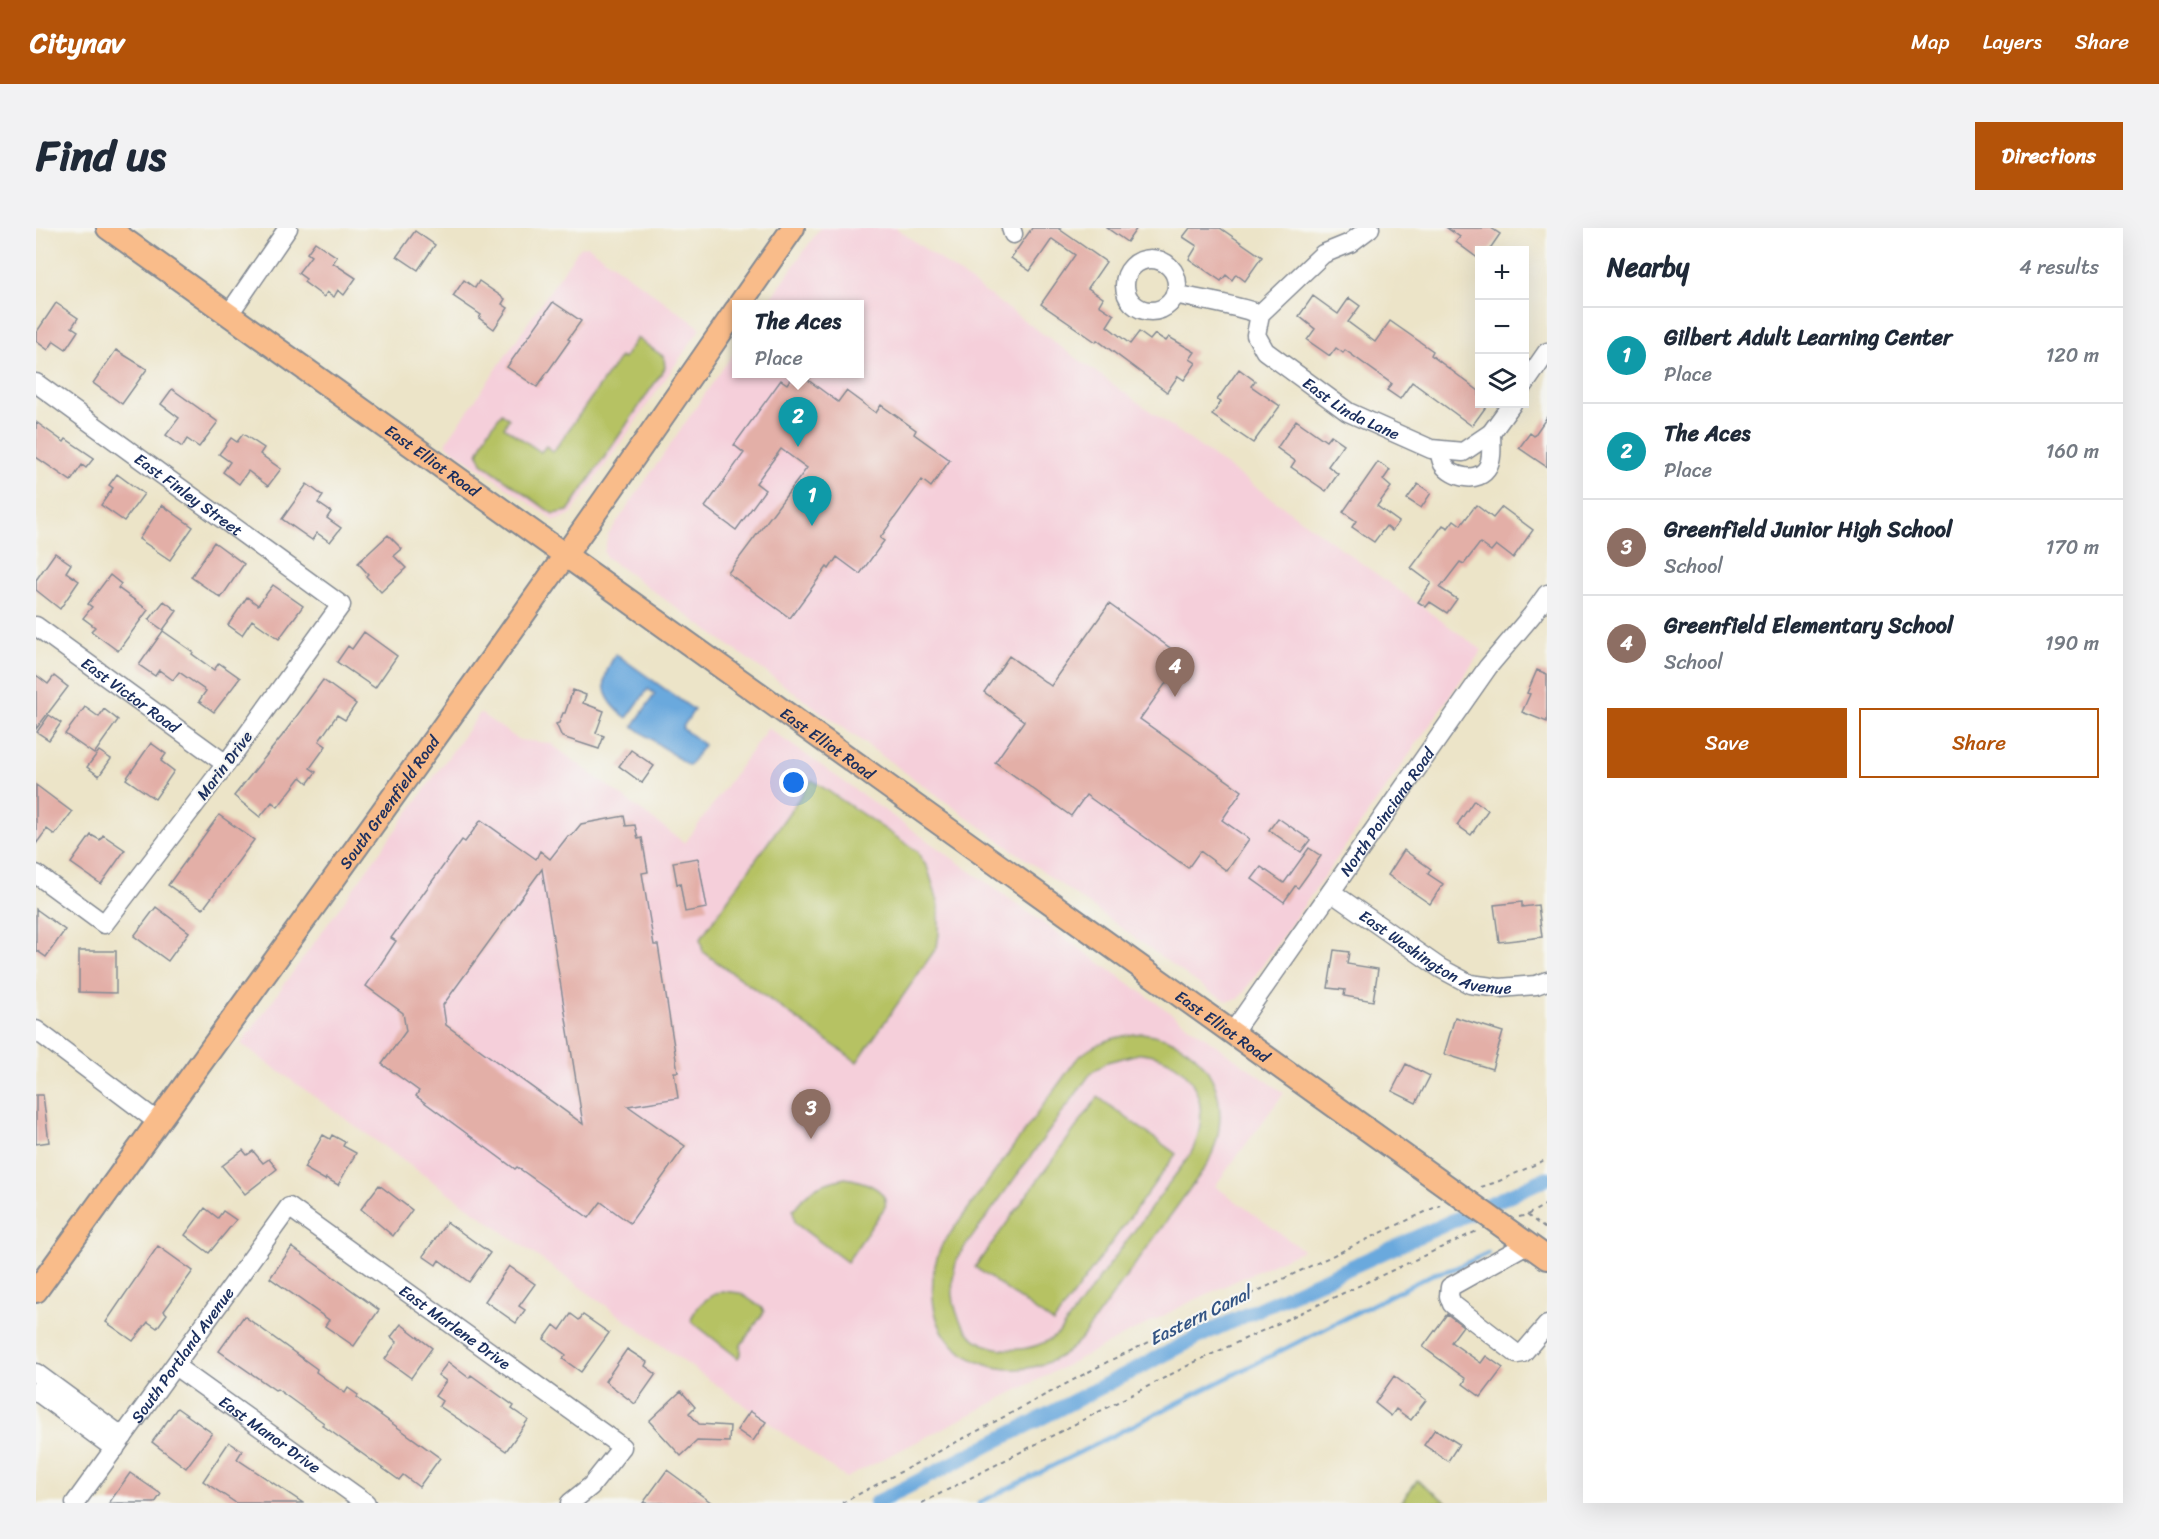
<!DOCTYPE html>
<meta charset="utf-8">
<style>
body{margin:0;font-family:Sriracha,sans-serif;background:#f2f2f3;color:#1f2937}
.controls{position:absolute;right:18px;top:18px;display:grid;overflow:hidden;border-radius:0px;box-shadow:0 6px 24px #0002}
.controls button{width:54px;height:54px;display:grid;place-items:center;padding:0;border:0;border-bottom:2px solid #e0e1e3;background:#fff;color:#1f2937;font:30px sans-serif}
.you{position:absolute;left:758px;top:555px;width:21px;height:21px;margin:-15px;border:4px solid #fff;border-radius:50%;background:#1a73e8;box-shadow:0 0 0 9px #1a73e833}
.badge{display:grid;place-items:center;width:39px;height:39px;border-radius:50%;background:#b45309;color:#fff;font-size:20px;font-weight:700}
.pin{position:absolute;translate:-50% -50px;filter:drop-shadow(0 2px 3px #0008)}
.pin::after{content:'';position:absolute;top:32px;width:21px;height:18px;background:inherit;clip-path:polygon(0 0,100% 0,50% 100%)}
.popup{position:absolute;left:696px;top:72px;width:132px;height:78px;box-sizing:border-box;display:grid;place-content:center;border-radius:0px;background:#fff;filter:drop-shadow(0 2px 4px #0005);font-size:20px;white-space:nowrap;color:#747a83}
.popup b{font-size:22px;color:#1f2937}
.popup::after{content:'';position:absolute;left:50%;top:100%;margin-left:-12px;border:12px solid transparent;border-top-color:#fff}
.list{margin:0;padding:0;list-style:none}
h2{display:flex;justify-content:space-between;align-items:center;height:78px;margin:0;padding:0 24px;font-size:26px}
h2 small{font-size:20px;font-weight:400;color:#747a83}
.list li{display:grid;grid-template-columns:39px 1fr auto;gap:18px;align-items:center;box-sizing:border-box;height:96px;padding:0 24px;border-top:2px solid #e0e1e3}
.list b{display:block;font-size:22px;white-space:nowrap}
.list p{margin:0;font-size:20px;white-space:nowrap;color:#747a83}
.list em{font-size:20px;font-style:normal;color:#747a83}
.actions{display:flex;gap:12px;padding:18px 24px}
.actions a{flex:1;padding:14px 0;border:2px solid #b45309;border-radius:0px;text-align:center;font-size:21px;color:#b45309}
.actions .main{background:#b45309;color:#fff}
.icon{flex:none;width:33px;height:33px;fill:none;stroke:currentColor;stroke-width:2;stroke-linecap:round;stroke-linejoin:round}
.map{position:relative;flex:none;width:1511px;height:1275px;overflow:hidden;border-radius:0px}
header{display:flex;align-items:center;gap:36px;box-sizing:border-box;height:84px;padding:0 30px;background:#b45309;color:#fff}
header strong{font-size:28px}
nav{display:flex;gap:33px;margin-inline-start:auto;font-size:21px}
.intro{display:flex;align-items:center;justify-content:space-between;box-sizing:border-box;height:144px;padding:0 36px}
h1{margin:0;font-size:42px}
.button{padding:15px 27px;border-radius:0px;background:#b45309;color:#fff;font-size:21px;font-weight:700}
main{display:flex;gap:36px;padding:0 36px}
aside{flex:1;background:#fff;border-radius:0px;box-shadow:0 6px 24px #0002}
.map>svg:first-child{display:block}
</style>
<header>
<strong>Citynav</strong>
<nav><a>Map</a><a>Layers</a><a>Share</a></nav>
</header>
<div class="intro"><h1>Find us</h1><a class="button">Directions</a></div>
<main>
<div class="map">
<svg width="1511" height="1275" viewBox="0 0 1511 1275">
<rect width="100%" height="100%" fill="#f6f6f2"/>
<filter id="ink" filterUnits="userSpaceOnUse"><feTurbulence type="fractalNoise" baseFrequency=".0167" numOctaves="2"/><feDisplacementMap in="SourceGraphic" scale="12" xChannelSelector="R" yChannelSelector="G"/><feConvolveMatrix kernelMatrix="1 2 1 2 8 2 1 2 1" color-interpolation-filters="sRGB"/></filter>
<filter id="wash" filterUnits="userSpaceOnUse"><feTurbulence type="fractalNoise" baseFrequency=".008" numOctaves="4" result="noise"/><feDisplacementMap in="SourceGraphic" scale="24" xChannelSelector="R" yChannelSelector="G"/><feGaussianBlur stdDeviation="1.35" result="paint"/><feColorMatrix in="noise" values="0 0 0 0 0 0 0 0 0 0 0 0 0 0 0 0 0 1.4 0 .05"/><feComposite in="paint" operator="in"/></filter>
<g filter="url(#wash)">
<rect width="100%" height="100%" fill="#ece4c8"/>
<path fill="#f5cfda" d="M 784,0 L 860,0 L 1446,422 L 1203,771 L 1192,773 L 1174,764 L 570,329 L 568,324 L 572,307 L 700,121 L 700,146 L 824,146 L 824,76 L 731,76 Z
M 552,18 L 665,100 L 536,285 L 528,290 L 519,293 L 409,216 L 544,19 Z
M 444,485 L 483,512 L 514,515 L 649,615 L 732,500 L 1248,865 L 1179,958 L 1267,1022 L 1154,1074 L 810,1250 L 205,816 Z"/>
<path fill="#b6c264" stroke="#687861" stroke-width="1.5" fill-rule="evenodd" d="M 601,110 L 628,129 L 629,140 L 532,283 L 517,286 L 446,235 L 442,225 L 453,202 L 466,185 L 473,191 L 468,199 L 505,224 L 510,218 L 517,224 L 584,129 L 587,131 Z
M 776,552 L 881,623 L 892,641 L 903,677 L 903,706 L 901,719 L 821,834 L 667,724 L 664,711 Z
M 1106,805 C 1176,813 1202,877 1171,937 L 1045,1111 C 1012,1148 953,1152 917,1117 C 892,1093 892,1046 906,1017 L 1040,832 C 1058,814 1081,808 1106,805 ZM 1106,825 C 1159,831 1179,881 1154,927 L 1023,1105 C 999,1126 952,1129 930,1102 C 914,1081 913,1050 923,1027 L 1055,845 L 1071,834 Z
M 1062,869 L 1140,926 L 1017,1095 L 939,1039 Z
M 809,950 C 823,952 854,960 849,979 L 811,1034 L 759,995 L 757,982 C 774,960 782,956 809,950 Z
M 686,1063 L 704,1065 L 726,1080 L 728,1084 L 705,1117 L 705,1125 L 702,1130 L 655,1093 C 658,1079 672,1068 686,1063 Z
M 1381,1252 L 1412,1275 L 1365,1275 Z"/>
<path fill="#6aa9dd" stroke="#426c9e" stroke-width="1.5" d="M 580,426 L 658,482 L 646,500 L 668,517 L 653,538 L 597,498 L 619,466 L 612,461 L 591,490 C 565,471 562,453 580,426 Z"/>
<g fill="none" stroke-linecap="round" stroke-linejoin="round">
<path stroke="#6aa9dd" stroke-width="4.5" d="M 943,1275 L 1397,1046 L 1417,1041 L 1452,1025"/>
<path stroke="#6aa9dd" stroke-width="15" d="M 840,1275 L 1170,1105 L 1511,950"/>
</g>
<g id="blocks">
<path fill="#e3afa7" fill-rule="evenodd" d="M 996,0 L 1024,0 L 1023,1 L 1070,34 L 1052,60 L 1067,70 L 1063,77 L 1078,87 L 1071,98 L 1094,116 L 1103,104 L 1114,112 L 1119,106 L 1130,113 L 1133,109 L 1159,124 L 1154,131 L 1160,135 L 1148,152 L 1142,148 L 1131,164 L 1061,112 L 1060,114 L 1005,76 L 1039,27 L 1016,11 L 994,43 L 975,30 Z
M 1071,0 L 1101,0 L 1091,14 Z
M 1154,0 L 1184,0 L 1226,29 L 1209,53 L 1200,46 L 1196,52 L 1190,47 L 1185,53 L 1153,31 L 1161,18 L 1147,9 Z
M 1411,0 L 1455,0 L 1464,6 L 1453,22 L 1443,22 L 1443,31 L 1420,14 L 1424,9 Z
M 379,3 L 399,17 L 382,42 L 361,28 Z
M 279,14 L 301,29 L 297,35 L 320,50 L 308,67 L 302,62 L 298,69 L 291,64 L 288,69 L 268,54 L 270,51 L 262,45 L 275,28 L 271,25 Z
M 428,52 L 439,60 L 443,53 L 469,71 L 466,76 L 472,80 L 458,101 L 443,90 L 445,87 L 417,68 Z
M 1277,68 L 1302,86 L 1313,70 L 1324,78 L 1312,94 L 1339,114 L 1354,93 L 1397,123 L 1395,127 L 1443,163 L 1443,176 L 1452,176 L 1436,198 L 1376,154 L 1364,171 L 1351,162 L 1356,156 L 1309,122 L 1307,125 L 1300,120 L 1294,128 L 1271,112 L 1279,101 L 1263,88 Z
M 517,74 L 545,93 L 532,111 L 534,112 L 501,159 L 471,139 Z
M 20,75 L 42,90 L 36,99 L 42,103 L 30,121 L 18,113 L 12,122 L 0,113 L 0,105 Z
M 80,122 L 111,141 L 86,176 L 57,155 Z
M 1203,141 L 1219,153 L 1215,158 L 1244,178 L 1217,215 L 1176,187 L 1185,174 L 1181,172 Z
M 758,146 L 767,146 L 774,150 L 772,152 L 802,174 L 810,163 L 840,185 L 845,177 L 880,202 L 878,206 L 914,232 L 895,259 L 886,252 L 844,310 L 848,313 L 824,346 L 801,329 L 793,341 L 791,339 L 754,390 L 692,345 L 771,240 L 745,221 L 720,255 L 729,262 L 700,302 L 669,279 L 708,225 L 698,217 L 745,152 L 751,156 Z
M 136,161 L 182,194 L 163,219 L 151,211 L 146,219 L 130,207 L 143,190 L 125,176 Z
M 1511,189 L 1511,239 L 1483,220 L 1494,205 L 1498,208 Z
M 1260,192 L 1290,213 L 1295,207 L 1308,216 L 1292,238 L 1302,246 L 1290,263 L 1255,239 L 1259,233 L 1241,220 Z
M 0,194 L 28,214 L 30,211 L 58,230 L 50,240 L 46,237 L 35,253 L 0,229 Z
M 207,206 L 228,220 L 224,226 L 245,241 L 232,258 L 212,243 L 203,256 L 187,244 L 194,234 L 183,226 L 195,210 L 201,214 Z
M 1342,234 L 1354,242 L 1347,252 L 1355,259 L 1341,278 L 1363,294 L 1356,303 L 1350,298 L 1338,314 L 1316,299 L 1320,293 L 1307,284 Z
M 81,246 L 108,266 L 88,293 L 65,277 L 77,260 L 73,257 Z
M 271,256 L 287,268 L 282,275 L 295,284 L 291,290 L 305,300 L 294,314 L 281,305 L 276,312 L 246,291 Z
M 1382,256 L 1395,265 L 1385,280 L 1371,271 Z
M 126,277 L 157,299 L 134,332 L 103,311 Z
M 1440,277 L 1457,290 L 1466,279 L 1497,302 L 1477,330 L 1460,317 L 1455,323 L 1444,315 L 1428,336 L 1424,334 L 1404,360 L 1421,371 L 1411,385 L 1394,374 L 1390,379 L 1382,374 L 1395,355 L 1375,340 L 1407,297 L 1412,300 L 1418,292 L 1425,297 Z
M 352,307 L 366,321 L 358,328 L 370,340 L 345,364 L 330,348 L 332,346 L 322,335 Z
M 178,314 L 208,336 L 185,370 L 155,349 Z
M 19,325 L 35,336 L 30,344 L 43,353 L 24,381 L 0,362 L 0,352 Z
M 74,347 L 85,356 L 82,360 L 112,382 L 82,423 L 55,403 L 59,399 L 47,390 L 56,379 L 52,376 Z
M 237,357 L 267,378 L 243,411 L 216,392 L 206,407 L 192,397 L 211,369 L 222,377 Z
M 128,373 L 141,383 L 127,402 L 113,392 Z
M 1073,376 L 1148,430 L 1104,491 L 1206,563 L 1186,592 L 1213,611 L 1191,643 L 1164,623 L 1152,640 L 1050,567 L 1035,588 L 959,534 L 988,493 L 948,464 L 973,428 L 1015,458 Z
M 127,403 L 157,424 L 156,426 L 178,442 L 183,435 L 204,450 L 178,484 L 163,473 L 170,463 L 143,444 L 137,452 L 123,442 L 119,448 L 103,437 Z
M 328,404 L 361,428 L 339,460 L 301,434 L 312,418 L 316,421 Z
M 1501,442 L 1511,446 L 1511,494 L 1486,484 L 1494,466 L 1491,465 Z
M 0,447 L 12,456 L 18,448 L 32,459 L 0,501 Z
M 287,452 L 320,476 L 309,492 L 301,487 L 283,513 L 290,518 L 274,540 L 280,544 L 272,555 L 265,549 L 242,579 L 236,574 L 224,589 L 198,568 L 246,508 Z
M 537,462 L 550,467 L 547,475 L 568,483 L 560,505 L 568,508 L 563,521 L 526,509 L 520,496 L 523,495 L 527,485 L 529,485 Z
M 49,479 L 63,489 L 68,481 L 82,492 L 58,526 L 29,506 Z
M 13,487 L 25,495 L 13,512 L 1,504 Z
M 115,515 L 130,526 L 125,533 L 138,543 L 119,571 L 90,551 Z
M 595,522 L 618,538 L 606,555 L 583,538 Z
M 63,523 L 75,531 L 63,548 L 51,539 Z
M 0,557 L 36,584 L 19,607 L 11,601 L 0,616 Z
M 1438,572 L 1452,582 L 1435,607 L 1421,597 Z
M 183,587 L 218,612 L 167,681 L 132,657 Z
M 588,588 L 590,598 L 599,597 L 602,611 L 606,610 L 612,644 L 606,645 L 618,717 L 622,717 L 642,844 L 638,844 L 642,870 L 592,878 L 649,918 L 594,995 L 565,974 L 553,990 L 481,939 L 479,941 L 380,868 L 383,863 L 346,836 L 370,803 L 367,785 L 330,758 L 360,713 L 355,710 L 426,612 L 429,614 L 445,592 L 500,631 L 504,623 L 514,631 L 532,608 L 536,607 L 545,596 ZM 506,641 L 547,896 L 410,797 L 407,777 Z
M 1242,590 L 1274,612 L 1265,624 L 1233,602 Z
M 55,607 L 64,612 L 67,607 L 89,622 L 65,656 L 35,635 Z
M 1273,620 L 1285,628 L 1262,660 L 1259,658 L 1248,674 L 1216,651 L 1225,639 L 1248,655 Z
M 1368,622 L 1395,641 L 1392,646 L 1407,656 L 1394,676 L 1352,647 Z
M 662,630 L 671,680 L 649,684 L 644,655 L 641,656 L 637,634 Z
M 1486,674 L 1486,679 L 1502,677 L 1506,709 L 1463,714 L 1458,677 Z
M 120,679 L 153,704 L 132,733 L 98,708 Z
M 0,681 L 29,702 L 10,729 L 0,722 Z
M 1298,722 L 1313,724 L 1311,736 L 1342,741 L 1337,773 L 1308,768 L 1309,762 L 1292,760 Z
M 43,723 L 80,723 L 80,765 L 43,764 Z
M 1419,789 L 1467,804 L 1456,841 L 1408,826 Z
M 1370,836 L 1394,848 L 1380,875 L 1356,863 Z
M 0,867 L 7,867 L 13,914 L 0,916 Z
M 287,907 L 294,911 L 296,907 L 309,914 L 307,918 L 320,925 L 302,957 L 290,950 L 289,952 L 268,940 Z
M 207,922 L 211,927 L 217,923 L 227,935 L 233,931 L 241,941 L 209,966 L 186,938 Z
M 343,957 L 376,982 L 357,1008 L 325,981 Z
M 169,980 L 182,990 L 187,983 L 200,992 L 173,1025 L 149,1007 Z
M 411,994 L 454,1025 L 433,1054 L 403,1032 L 400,1037 L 387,1028 Z
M 122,1018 L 157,1043 L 128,1083 L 131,1086 L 121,1100 L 112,1094 L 97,1113 L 70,1094 Z
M 256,1019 L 343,1082 L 318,1118 L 289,1098 L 293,1092 L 234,1050 Z
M 473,1038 L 499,1056 L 483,1078 L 489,1082 L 480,1095 L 449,1073 Z
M 535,1086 L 543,1092 L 547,1087 L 573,1105 L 545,1144 L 527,1131 L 530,1127 L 508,1111 L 518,1097 L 524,1102 Z
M 1411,1086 L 1427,1098 L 1415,1114 L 1445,1135 L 1450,1128 L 1467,1140 L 1445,1169 L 1427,1156 L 1430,1151 L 1387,1119 Z
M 208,1088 L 281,1141 L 280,1144 L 309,1165 L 312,1160 L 322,1167 L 321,1170 L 404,1230 L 383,1259 L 367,1247 L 363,1252 L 286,1197 L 288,1195 L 241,1161 L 239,1162 L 183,1123 Z
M 365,1096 L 396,1120 L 375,1150 L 349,1131 L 361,1114 L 355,1109 Z
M 591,1121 L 611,1134 L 609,1138 L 620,1146 L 599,1176 L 569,1153 Z
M 412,1134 L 433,1150 L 435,1147 L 478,1178 L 476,1181 L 492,1192 L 470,1223 L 403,1178 L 406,1173 L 399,1168 L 410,1153 L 402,1147 Z
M 1358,1148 L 1390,1172 L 1375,1192 L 1360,1181 L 1355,1188 L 1339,1175 Z
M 645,1163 L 659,1179 L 653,1185 L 663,1196 L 694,1198 L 693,1214 L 661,1213 L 645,1228 L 613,1193 Z
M 141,1180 L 176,1205 L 150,1240 L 116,1214 Z
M 714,1183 L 730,1194 L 717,1213 L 701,1202 Z
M 1399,1201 L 1423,1216 L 1412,1233 L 1388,1217 Z
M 193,1214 L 206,1223 L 201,1231 L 267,1275 L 200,1275 L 167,1253 Z
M 631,1242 L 676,1275 L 607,1275 Z
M 94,1245 L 125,1266 L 119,1275 L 73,1275 Z"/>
</g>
</g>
<g filter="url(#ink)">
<use href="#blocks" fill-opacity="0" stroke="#848a93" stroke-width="1.5"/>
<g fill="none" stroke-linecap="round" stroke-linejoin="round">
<defs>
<g id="minor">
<path d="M 975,0 L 977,6"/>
<path id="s1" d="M 1334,0 L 1314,15 L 1287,26 L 1224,86 L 1220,107 L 1229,123 L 1312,184 L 1395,221 L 1427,224 L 1455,205 L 1476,176"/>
<circle cx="1115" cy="57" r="26"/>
<path d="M 1139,66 C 1168,73 1196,76 1224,86"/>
<path d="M 193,86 L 252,0"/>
<path id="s2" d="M 0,155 L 305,377 L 190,536 L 68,696 L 0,646"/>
<path d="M 1488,157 L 1511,124"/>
<path d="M 1403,222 C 1404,226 1405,232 1407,236 C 1416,250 1443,256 1452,239 C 1457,230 1455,215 1455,205"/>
<path id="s3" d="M 0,398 L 190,536"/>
<path id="s4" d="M 1295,664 L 1404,740 L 1434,756 L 1464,760 L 1500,757 L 1511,753"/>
<path d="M 0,802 L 122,894"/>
<path id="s5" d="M 1196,805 L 1452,439 L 1496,387 L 1511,366"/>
<path d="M 1491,1016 L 1414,1059 L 1413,1068 L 1416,1076 L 1481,1126 L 1487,1125 L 1511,1097"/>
<path id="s6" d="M 139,1138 L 330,1275"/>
<path d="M 0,1145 L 87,1209"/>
<path d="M 0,1163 L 79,1221"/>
<path id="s7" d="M 39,1275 L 253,979 L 586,1219 L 555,1258 L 534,1275"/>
</g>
<g id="major">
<path id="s8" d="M 72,0 L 1511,1030"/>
<path d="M 704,76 L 757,0"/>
<path id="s9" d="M 0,1063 C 235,737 473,413 700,82"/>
</g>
</defs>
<use href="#minor" stroke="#848a93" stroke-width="21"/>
<use href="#major" stroke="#848a93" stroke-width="26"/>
<path stroke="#848a93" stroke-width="2" stroke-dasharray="4.5 4.5" stroke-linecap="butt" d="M 1445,959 L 1461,954 L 1511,931
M 1491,987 L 1511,1002
M 1483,989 L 1491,987 L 1511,976
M 806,1275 L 1073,1133 L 1404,977
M 886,1275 L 1159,1134 L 1441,1003"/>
<use href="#minor" stroke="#fff" stroke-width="18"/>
<use href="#major" stroke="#f9bc8a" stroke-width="22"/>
</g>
</g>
<g text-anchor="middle" stroke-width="4.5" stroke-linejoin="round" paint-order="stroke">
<g font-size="16" fill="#1b2f5e" stroke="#f6f6f2">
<text dy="6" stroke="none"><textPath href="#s1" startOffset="285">East Linda Lane</textPath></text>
<text dy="6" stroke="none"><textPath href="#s8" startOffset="399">East Elliot Road</textPath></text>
<text dy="6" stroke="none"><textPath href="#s2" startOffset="189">East Finley Street</textPath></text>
<text dy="6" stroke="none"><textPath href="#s3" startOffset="117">East Victor Road</textPath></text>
<text dy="6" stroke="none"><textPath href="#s8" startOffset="885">East Elliot Road</textPath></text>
<text transform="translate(188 537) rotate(-53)" y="6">Marin Drive</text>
<text dy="6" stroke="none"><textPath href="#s9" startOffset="603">South Greenfield Road</textPath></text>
<text dy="6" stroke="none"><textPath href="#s5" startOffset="270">North Poinciana Road</textPath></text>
<text dy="6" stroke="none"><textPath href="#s4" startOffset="123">East Washington Avenue</textPath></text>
<text dy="6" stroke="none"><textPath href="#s8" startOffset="1371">East Elliot Road</textPath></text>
<text dy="6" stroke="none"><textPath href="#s7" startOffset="570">East Marlene Drive</textPath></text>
<text dy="6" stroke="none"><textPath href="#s7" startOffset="183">South Portland Avenue</textPath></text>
<text dy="6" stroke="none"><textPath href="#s6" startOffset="117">East Manor Drive</textPath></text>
</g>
<g font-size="18" font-style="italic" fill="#335484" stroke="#f6f6f2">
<text transform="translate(1164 1088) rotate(-26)" y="6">Eastern Canal</text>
</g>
</g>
</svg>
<div class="controls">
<button>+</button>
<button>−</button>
<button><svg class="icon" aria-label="layers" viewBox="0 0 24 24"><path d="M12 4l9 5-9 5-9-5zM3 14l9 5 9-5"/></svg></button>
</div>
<div class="you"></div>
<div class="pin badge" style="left:776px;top:298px;background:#0f9aa8">1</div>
<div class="pin badge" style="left:762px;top:219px;background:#0f9aa8">2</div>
<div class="popup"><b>The Aces</b>Place</div>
<div class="pin badge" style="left:775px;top:911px;background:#8d6e63">3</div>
<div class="pin badge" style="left:1139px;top:469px;background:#8d6e63">4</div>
</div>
<aside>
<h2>Nearby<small>4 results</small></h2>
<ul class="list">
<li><span class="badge" style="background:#0f9aa8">1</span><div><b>Gilbert Adult Learning Center</b><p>Place</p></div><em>120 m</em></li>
<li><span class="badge" style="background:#0f9aa8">2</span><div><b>The Aces</b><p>Place</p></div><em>160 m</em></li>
<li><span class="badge" style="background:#8d6e63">3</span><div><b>Greenfield Junior High School</b><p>School</p></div><em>170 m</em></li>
<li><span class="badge" style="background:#8d6e63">4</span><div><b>Greenfield Elementary School</b><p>School</p></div><em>190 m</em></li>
</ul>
<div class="actions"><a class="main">Save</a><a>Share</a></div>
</aside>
</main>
